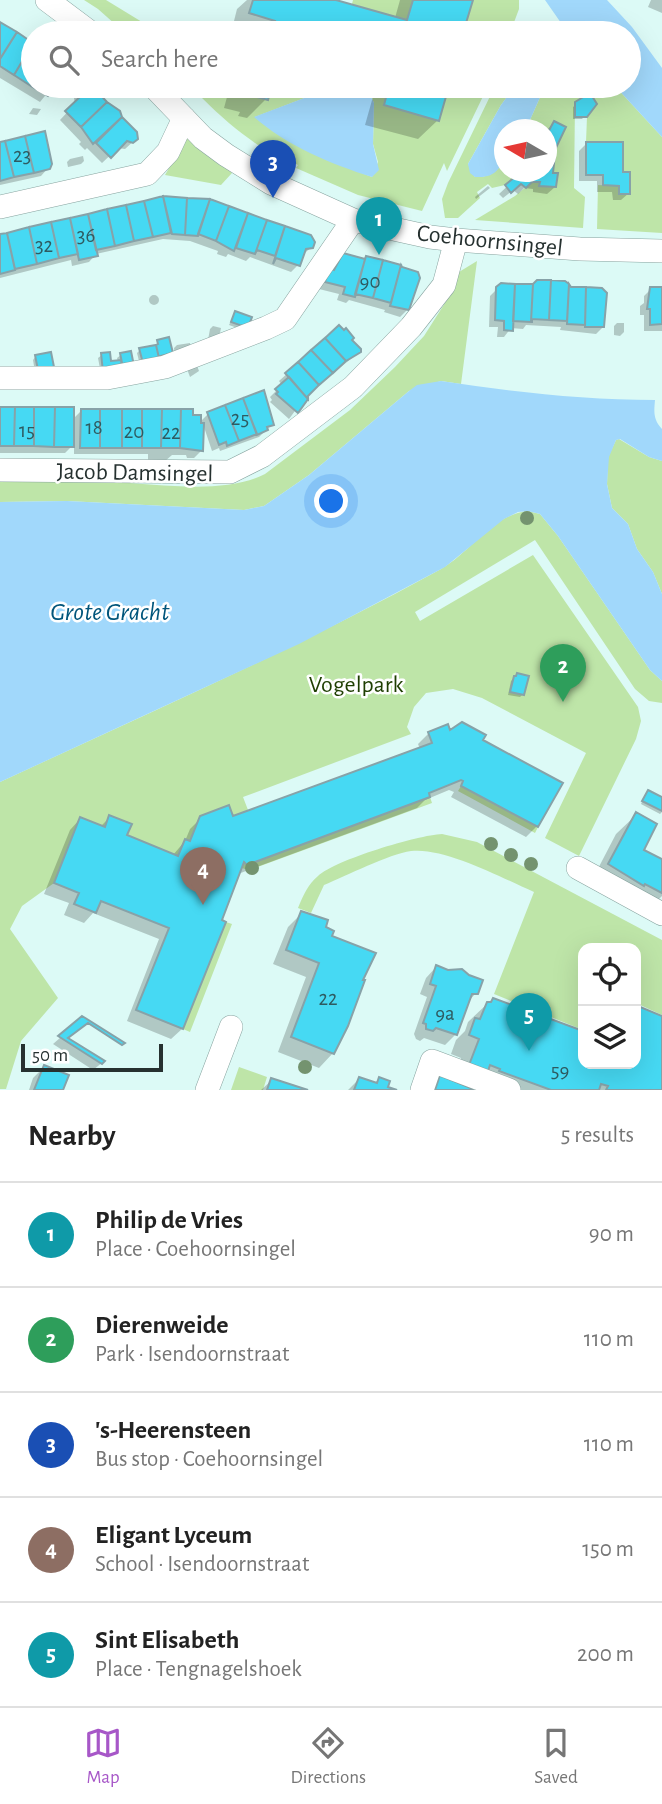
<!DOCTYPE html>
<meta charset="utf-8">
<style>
body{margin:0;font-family:"Alegreya Sans",sans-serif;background:#f6f6f6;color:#222}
.controls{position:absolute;right:21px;bottom:21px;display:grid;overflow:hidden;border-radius:14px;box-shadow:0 7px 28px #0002}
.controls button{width:63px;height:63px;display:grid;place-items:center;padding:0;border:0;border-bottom:2px solid #e0e0e0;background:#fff;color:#222;font:35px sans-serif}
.compass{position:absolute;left:494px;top:119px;width:63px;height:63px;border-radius:50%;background:#fff;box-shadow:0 7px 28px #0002;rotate:279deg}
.scale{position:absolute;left:21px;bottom:18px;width:142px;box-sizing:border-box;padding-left:7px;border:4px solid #263130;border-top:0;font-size:19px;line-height:24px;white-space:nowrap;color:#263130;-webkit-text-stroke:5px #fff;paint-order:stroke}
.you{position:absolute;left:332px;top:502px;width:24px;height:24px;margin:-18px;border:5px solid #fff;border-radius:50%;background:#1a73e8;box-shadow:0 0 0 10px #1a73e833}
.badge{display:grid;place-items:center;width:46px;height:46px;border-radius:50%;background:#a757c8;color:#fff;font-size:23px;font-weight:700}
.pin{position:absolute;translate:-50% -58px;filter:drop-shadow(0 2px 4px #0008)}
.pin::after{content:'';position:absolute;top:37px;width:24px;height:21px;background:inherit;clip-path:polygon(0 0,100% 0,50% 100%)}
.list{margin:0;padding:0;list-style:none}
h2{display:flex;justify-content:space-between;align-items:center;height:91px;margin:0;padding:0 28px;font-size:30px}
h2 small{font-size:23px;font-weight:400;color:#767676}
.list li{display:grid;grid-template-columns:46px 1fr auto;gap:21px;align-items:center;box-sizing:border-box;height:105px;padding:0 28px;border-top:2px solid #e0e0e0}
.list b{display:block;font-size:26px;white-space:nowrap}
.list p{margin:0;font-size:23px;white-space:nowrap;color:#767676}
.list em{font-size:23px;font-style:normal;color:#767676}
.icon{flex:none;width:38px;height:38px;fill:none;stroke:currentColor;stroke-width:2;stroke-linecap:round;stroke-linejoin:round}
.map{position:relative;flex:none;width:662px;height:1090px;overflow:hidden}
.search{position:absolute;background:#fff;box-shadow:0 7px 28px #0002;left:21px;right:21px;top:21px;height:77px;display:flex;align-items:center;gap:18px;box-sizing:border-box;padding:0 24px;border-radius:38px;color:#767676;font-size:26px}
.sheet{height:616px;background:#fff}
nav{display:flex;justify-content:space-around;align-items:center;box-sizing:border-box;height:98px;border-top:2px solid #e0e0e0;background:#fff;font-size:19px;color:#767676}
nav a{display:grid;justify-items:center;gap:4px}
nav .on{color:#a757c8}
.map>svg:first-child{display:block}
</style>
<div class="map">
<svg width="662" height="1090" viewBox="0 0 662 1090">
<rect width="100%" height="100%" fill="#dcfaf6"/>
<path fill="#bee5a8" d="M 84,0 L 106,0 L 160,33 L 125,33 L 98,9 Z
M 353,0 L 413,0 L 407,20 L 352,4 Z
M 473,0 L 519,0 L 519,9 L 510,33 L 463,33 Z
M 204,86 L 243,86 L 243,88 L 258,93 L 257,97 L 267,100 L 272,86 L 336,86 L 255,117 L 336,163 L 372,177 L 378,162 L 373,144 L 374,103 L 368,89 L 363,86 L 389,86 L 384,105 L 439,120 L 449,86 L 488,86 L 447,171 L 444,163 L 422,211 L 358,195 L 296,168 L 298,165 L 286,159 L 283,161 C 250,141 229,125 201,97 Z
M 495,86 L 515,86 L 501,105 L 468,164 L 475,177 C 490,178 496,171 504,160 L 504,172 L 521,172 L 505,185 L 492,188 L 488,184 L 477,192 L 480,198 L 458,218 L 445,218 L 442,199 L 448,183 Z
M 545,86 L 615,86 L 662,137 L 662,233 L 597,229 L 598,185 L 619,186 L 619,194 L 630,194 L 630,172 L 623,172 L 623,142 L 586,142 L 587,117 L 597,104 L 589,93 L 575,103 L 574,188 L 585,197 L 583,228 L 475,220 L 515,196 L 532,182 L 540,182 L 540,186 L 556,187 L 558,174 L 553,173 L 555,155 L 553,154 L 566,127 L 554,121 L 547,136 L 546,130 L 526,129 Z
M 188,135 L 232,173 L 221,185 L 165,175 Z
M 477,261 L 461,384 L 441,381 L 409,391 L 309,475 L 264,506 L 244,510 L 67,501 L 0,502 L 0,482 C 38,481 76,481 114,482 C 158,484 226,495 265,474 L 350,410 L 395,367 L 424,336 L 445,303 L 459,272 Z
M 619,439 L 649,457 L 662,461 L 662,594 L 653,572 L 637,549 L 628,524 L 612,508 L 607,484 L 608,457 L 616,440 Z
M 528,511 L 540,514 L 558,536 L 650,670 L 662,681 L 662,703 L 649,701 L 635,689 L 535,540 L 415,612 L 420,621 L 533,555 L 638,707 L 641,721 L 636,739 L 579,856 L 545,838 L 586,753 L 482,698 L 453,689 L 426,693 L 414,707 L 407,727 L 411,734 L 243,797 L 248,810 L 190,841 L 185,839 L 178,856 L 127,835 L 131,824 L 109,815 L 105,827 L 80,817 L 54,883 L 22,906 L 10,929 L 58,998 L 21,1041 L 6,1089 L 0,1089 L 0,782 C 148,713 298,648 441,569 C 470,553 493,514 528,511 Z
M 461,786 L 538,827 L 535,833 L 458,791 Z
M 430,797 L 432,803 L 255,868 L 254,872 L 242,868 L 244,862 L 248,865 Z
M 442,834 L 477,842 L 662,940 L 662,1015 L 636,1003 L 636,948 L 583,948 L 583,1030 L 494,994 L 534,892 C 502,878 445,847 411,851 C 389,854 346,876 324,885 L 311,913 L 298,908 C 303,896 308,884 318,876 C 335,860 418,835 442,834 Z
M 226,922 L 232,924 L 190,1032 L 183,1029 Z
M 239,1067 L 267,1077 L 263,1090 L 231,1090 Z"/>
<path fill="#a1d8fb" d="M 545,0 L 607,0 L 632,27 L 662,68 L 662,137 L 615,86 L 629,86 L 629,33 L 568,33 Z
M 336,86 L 363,86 L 368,89 L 374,103 L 373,144 L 379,170 L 372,177 C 331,164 287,146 254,117 Z
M 515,86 L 545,86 L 526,129 L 504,130 C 504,153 507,179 475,177 L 470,173 L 468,164 L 501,105 Z
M 441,381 C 513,392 583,400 655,400 C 654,412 653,419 662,429 L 662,461 L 649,457 L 620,439 L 616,440 L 609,457 L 607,484 L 612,508 L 628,524 L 637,549 L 653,572 L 662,594 L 662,681 L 650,670 L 558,536 L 540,514 L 528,511 L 518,512 L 504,519 L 445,567 L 299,644 L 0,782 L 0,502 L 67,501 L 244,510 L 264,506 L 309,475 L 409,391 L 417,385 Z"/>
<path fill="#0003" d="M 247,0 L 329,0 L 395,18 L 400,0 L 471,0 L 462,33 L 231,33 L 237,9 Z
M 651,0 L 662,0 L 662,13 L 648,7 Z
M 0,24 L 33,44 L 33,86 L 53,86 L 40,102 L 0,78 Z
M 227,86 L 279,86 L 247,118 L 238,116 L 240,112 L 224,108 L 230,86 Z
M 376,86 L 447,86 L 438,120 L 418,139 L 365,125 Z
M 85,87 L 118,116 L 136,135 L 136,139 L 125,149 L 118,148 L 102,163 L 87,148 L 85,150 L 79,144 L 81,142 L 60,120 L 75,104 L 74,98 Z
M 577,104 L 595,104 L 582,119 L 573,119 L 573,107 Z
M 33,108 L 41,109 L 37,115 L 29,114 Z
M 554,123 L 550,156 L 555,187 L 547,194 L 533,192 L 533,189 L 524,188 L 518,194 L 513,190 L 503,198 L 499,194 L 516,178 L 518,172 L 546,172 L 546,131 Z
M 0,144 L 48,168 L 41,176 L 0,185 Z
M 586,144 L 621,174 L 629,193 L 621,200 L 613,200 L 612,192 L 597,192 L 597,181 L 579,181 L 579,151 Z
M 83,156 L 84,161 L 81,164 L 68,167 L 67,162 L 70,159 Z
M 488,186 L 490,188 L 476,199 L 475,197 Z
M 164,198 L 210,201 L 310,237 L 312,247 L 302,255 L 298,265 L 291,272 L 250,257 L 246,261 L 228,254 L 226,257 L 217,254 L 218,251 L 190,241 L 163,239 L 96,254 L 89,262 L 72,266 L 71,260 L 0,278 L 0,236 Z
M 343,255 L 364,260 L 366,258 L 407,310 L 400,317 L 384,312 L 385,310 L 349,300 L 346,303 L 337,300 L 339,294 L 319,289 L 322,277 Z
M 565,283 L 570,288 L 601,290 L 603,327 L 596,334 L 560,330 L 561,327 L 526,325 L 523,329 L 511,328 L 504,337 L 497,337 L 498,327 L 489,327 L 490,296 L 501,285 Z
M 651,289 L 662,289 L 662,331 L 644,331 L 644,315 L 640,315 L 640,306 L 644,303 L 644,296 Z
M149 300a5 5 0 1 1 10 0a5 5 0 1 1-10 0Z
M 235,313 L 243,330 L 229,325 Z
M 617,323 L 624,323 L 624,332 L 620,336 L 614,335 L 614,326 Z
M 213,326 L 221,328 L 219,338 L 208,340 L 210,329 Z
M 339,327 L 359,352 L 306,396 L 289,419 L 270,402 L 272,400 L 270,397 L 282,385 L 279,381 Z
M 158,341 L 171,353 L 141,369 L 137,353 L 140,350 L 156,347 Z
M 190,343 L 191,350 L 175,356 L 174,348 L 177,345 Z
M 102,355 L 109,363 L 118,362 L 117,358 L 121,355 L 132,365 L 101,374 L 98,358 Z
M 36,356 L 52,367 L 35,372 L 33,360 Z
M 196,363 L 199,371 L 190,377 L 187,369 Z
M 0,408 L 73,419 L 82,410 L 191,417 L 199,423 L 208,414 L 272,424 L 259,437 L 220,451 L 219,448 L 212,451 L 203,424 L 201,451 L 194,458 L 187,458 L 186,455 L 172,455 L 164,462 L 148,462 L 148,454 L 74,454 L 74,444 L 65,453 L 0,453 Z
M 514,678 L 523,694 L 520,697 L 508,695 L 511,681 Z
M 449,732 L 481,741 L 537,826 L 526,837 L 451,797 L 454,792 L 449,790 L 425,800 L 417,808 L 238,874 L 182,1029 L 171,1039 L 127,1021 L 159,939 L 93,913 L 84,923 L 64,915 L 69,903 L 44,894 L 70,830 L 80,819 L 100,827 L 110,817 L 125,836 L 173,855 L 185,841 L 190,829 L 201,818 L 232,818 L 420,749 L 418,744 L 429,733 Z
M 645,795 L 662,799 L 662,812 L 660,814 L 641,804 Z
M 636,815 L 641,850 L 662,861 L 662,896 L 645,913 L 590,884 L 616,834 Z
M 302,913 L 324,928 L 330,937 L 333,1053 L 319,1068 L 278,1052 L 306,977 L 273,964 L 288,927 Z
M 436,967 L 476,993 L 467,1003 L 456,1034 L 445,1045 L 424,1038 L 420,1041 L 416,1039 L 414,1034 L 427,997 L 420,994 L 426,978 Z
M 488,1003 L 522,1010 L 583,1032 L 583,1064 L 636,1064 L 636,1010 L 638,1008 L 662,1018 L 662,1090 L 481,1090 L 471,1085 L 467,1088 L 471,1090 L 429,1090 L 441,1077 L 452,1082 L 461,1058 L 451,1054 L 456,1040 L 465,1031 L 468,1022 Z
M 83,1018 L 88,1022 L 67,1039 L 103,1062 L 93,1070 L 53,1044 Z
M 44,1067 L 61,1090 L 29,1090 L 33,1078 Z
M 359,1079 L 375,1084 L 380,1079 L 386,1088 L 391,1090 L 348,1090 Z
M 272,1080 L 302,1090 L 261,1090 Z"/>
<path fill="#46d9f3" stroke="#87a2a8" stroke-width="2" d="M 253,0 L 336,0 L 407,20 L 413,0 L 473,0 L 463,33 L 272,33 L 275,21 L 249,13 Z
M 0,22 L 17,32 L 0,59 Z
M 17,32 L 33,43 L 14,75 L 0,66 L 0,59 Z
M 33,43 L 33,81 L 31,86 L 14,75 Z
M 33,81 L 33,86 L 55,86 L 48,96 L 31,86 Z
M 83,86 L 92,86 L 107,102 L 81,127 L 65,111 L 82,95 L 80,89 Z
M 243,86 L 272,86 L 268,100 L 257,97 L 258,93 L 242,88 Z
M 389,86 L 449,86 L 439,121 L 384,105 Z
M 590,93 L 597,104 L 587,117 L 575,117 L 575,102 Z
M 107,102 L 120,111 L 122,117 L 93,144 L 81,127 Z
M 122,117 L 137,132 L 138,139 L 133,143 L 127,141 L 111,158 L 96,143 Z
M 554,121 L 566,127 L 553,154 L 555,154 L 553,173 L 558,173 L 556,187 L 539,186 L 540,182 L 532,182 L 526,188 L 521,184 L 511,193 L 505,185 L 521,172 L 546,172 L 546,136 Z
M 45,131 L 52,164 L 50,169 L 34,173 L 25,136 Z
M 25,136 L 34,173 L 14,177 L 5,141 Z
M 5,141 L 14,177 L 0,181 L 0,142 Z
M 586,142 L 623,142 L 623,172 L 630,172 L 630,194 L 619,194 L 619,186 L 603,185 L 603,175 L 586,175 Z
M 163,196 L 171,233 L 153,237 L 144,201 Z
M 163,196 L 187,198 L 185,235 L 172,234 Z
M 187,198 L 210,199 L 198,236 L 185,235 Z
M 210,199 L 229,206 L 216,241 L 198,234 Z
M 144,201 L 153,237 L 134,241 L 126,205 Z
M 126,205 L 134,241 L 115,246 L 107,209 Z
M 229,206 L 248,213 L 234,251 L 216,241 Z
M 107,209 L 115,246 L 96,250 L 88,214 Z
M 248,213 L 267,220 L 255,254 L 236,248 Z
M 88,214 L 98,256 L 79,260 L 70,218 Z
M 70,218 L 78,254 L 59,258 L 51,222 Z
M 267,220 L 285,226 L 275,256 L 257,250 L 255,254 Z
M 51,222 L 59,258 L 37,264 L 29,227 Z
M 285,226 L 311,235 L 315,242 L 313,248 L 306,249 L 300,266 L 276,258 L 273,264 Z
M 29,227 L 37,264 L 15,269 L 7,233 Z
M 7,233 L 15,270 L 0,274 L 0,234 Z
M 343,253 L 365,259 L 355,297 L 343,294 L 345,287 L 325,282 L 329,268 L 334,270 Z
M 366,256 L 383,260 L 373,298 L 355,294 Z
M 383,260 L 401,265 L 391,303 L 373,298 Z
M 401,265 L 402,267 L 418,272 L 420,278 L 409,310 L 390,306 Z
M 537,280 L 551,280 L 549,320 L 532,319 L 532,322 L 531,322 L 533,284 Z
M 551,280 L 565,281 L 569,284 L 567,321 L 549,320 Z
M 501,283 L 515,284 L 513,331 L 504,330 L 504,321 L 495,320 L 496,287 Z
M 515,284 L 533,284 L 531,322 L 513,321 Z
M 569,284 L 571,287 L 586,287 L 585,325 L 567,324 Z
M 586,287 L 602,288 L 607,293 L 604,327 L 585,327 Z
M 650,287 L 662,287 L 662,324 L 650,325 L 650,309 L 647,309 Z
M 235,311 L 252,317 L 248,328 L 231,322 Z
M 339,325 L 344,330 L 346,328 L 354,338 L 352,340 L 361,349 L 361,352 L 346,361 L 325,338 Z
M 169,337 L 173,353 L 160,356 L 159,358 L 156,345 L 158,344 L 157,340 Z
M 325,338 L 346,361 L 333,373 L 311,350 Z
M 156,345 L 159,358 L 144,367 L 139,348 Z
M 311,350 L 333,373 L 319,385 L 298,362 Z
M 131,351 L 134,366 L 123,368 L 120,353 Z
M 51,352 L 54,367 L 38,370 L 35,355 Z
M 110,352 L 111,361 L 121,360 L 122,369 L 103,372 L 101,353 Z
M 298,362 L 319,385 L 308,396 L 308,399 L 285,373 Z
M 289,377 L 308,399 L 298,413 L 276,394 L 278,392 L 275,389 Z
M 264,390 L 274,425 L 267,427 L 268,430 L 257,435 L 243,398 Z
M 243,398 L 257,434 L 239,441 L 225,405 Z
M 225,405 L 239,441 L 227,446 L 226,442 L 219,445 L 207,412 Z
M 0,407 L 15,407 L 14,446 L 0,446 Z
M 15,407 L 34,407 L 34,446 L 14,446 Z
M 34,407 L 55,407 L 54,447 L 34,446 Z
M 55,407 L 74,407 L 74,447 L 54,447 Z
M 81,409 L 100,409 L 100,448 L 80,448 Z
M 100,409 L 122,409 L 122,448 L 100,448 Z
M 122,409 L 142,409 L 142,448 L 122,448 Z
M 142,409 L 162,409 L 161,448 L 142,448 Z
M 162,409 L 181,409 L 180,448 L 161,448 Z
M 181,409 L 193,409 L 193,415 L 201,415 L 201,423 L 204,423 L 203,451 L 180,448 Z
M 517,673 L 529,676 L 524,695 L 510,692 L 514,676 L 516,676 Z
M 462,722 L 486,735 L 483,740 L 563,783 L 538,827 L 461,786 L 463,781 L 461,780 L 429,793 L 430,797 L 247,865 L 244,862 L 222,920 L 226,922 L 183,1029 L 136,1010 L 169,928 L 101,901 L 96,913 L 74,904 L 79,893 L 54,883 L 80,817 L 105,827 L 109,815 L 132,824 L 127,835 L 178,856 L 185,839 L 190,841 L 200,816 L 229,805 L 233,816 L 432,743 L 428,732 L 448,724 L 450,730 Z
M 648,790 L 662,797 L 662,811 L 642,801 Z
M 636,812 L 657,824 L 644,850 L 662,859 L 662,893 L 645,884 L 644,886 L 608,864 Z
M 301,911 L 328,920 L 326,927 L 334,931 L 332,936 L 376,953 L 363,980 L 365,980 L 348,1026 L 334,1054 L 291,1037 L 319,963 L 286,950 Z
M 436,965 L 448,970 L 462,969 L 469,975 L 483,980 L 478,994 L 472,994 L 457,1035 L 436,1028 L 433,1031 L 426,1029 L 426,1024 L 423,1023 L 436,986 L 430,984 Z
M 493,998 L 512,1005 L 511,1007 L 521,1010 L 521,1008 L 583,1031 L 583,1064 L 636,1064 L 636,1011 L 638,1006 L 662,1016 L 662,1090 L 606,1090 L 608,1086 L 601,1084 L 599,1090 L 551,1090 L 499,1071 L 500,1069 L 490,1065 L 488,1071 L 469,1065 L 479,1039 L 469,1035 L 475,1018 L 480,1019 L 487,1002 L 491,1002 Z
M 82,1016 L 125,1043 L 122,1045 L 88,1023 L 68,1038 L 105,1061 L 102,1064 L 58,1036 Z
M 44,1065 L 69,1075 L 63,1090 L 34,1090 Z
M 440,1075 L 473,1089 L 472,1090 L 435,1090 Z
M 359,1077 L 377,1083 L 379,1077 L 390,1081 L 388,1087 L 397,1090 L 354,1090 Z
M 271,1078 L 308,1090 L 267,1090 Z"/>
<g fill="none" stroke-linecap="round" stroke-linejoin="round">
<defs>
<path id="minor" d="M 47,0 L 91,33
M 153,86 L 203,138 L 226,155 L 271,183 L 353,220 L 430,237 L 456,240 L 580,249 L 662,251
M 0,207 L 147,174 L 168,152 L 184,118
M 0,378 L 107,378 L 165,367 L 266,328 L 285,319 L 353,220
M 0,470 L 230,472 L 262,456 L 353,387 L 411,327 L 444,285 L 456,240
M 578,868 L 662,914
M 207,1090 L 231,1027
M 422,1090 L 432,1061 L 509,1090"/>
</defs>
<use href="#minor" stroke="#87a39f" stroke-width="24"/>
<use href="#minor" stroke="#fff" stroke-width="23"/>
</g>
<g fill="#74936f">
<circle cx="527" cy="518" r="7"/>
<circle cx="491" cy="844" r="7"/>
<circle cx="511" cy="855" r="7"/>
<circle cx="531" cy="864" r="7"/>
<circle cx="252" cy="868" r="7"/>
<circle cx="305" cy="1067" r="7"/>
</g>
<g text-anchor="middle" stroke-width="5" stroke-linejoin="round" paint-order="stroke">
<g font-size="21" fill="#2e5b61">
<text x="22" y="162">23</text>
<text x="86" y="242">36</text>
<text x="44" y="252">32</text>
<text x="370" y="288">90</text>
<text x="240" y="425">25</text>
<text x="94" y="434">18</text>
<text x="27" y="437">15</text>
<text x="134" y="438">20</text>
<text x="171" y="439">22</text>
<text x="328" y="1005">22</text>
<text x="445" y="1020">9a</text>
<text x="560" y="1077">59</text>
</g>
<g font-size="24" fill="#263130" stroke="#fff">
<text transform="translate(490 240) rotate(6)" y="8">Coehoornsingel</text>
<text transform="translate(135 472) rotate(1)" y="8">Jacob Damsingel</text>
</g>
<g font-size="24" fill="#1e3e01" stroke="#fff">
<text x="356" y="692">Vogelpark</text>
</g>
<g font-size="26" font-style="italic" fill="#01557b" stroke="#fff">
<text x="110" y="620">Grote Gracht</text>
</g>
</g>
</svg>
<div class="controls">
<button><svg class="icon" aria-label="locate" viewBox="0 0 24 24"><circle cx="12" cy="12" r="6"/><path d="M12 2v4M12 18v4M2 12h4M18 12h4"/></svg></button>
<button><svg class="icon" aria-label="layers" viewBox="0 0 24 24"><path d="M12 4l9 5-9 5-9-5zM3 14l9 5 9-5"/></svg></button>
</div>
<svg class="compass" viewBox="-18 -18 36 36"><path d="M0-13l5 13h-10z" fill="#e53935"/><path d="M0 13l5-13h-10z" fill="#767676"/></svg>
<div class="scale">50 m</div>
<div class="you"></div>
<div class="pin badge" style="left:379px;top:255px;background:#0f9aa8">1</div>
<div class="pin badge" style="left:563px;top:702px;background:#2e9e5b">2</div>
<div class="pin badge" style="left:273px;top:198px;background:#1a4fb4">3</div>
<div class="pin badge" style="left:203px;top:905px;background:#8d6e63">4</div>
<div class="pin badge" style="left:529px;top:1051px;background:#0f9aa8">5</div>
<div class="search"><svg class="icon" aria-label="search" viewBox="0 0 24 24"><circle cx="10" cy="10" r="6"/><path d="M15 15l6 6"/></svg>Search here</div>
</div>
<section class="sheet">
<h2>Nearby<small>5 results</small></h2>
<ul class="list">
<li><span class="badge" style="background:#0f9aa8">1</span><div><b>Philip de Vries</b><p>Place · Coehoornsingel</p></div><em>90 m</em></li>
<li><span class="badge" style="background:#2e9e5b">2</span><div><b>Dierenweide</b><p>Park · Isendoornstraat</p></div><em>110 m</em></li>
<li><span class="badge" style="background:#1a4fb4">3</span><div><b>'s-Heerensteen</b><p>Bus stop · Coehoornsingel</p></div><em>110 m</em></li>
<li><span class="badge" style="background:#8d6e63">4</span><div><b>Eligant Lyceum</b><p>School · Isendoornstraat</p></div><em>150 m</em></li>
<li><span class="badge" style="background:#0f9aa8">5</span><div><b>Sint Elisabeth</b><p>Place · Tengnagelshoek</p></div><em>200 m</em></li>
</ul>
</section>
<nav>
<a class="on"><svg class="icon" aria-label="map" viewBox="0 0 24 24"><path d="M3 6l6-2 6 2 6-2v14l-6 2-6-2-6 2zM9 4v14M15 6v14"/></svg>Map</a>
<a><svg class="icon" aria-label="directions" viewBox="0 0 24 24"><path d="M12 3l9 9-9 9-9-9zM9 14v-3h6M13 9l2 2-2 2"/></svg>Directions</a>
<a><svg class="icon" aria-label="saved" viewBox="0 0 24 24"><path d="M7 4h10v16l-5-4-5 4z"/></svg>Saved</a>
</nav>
